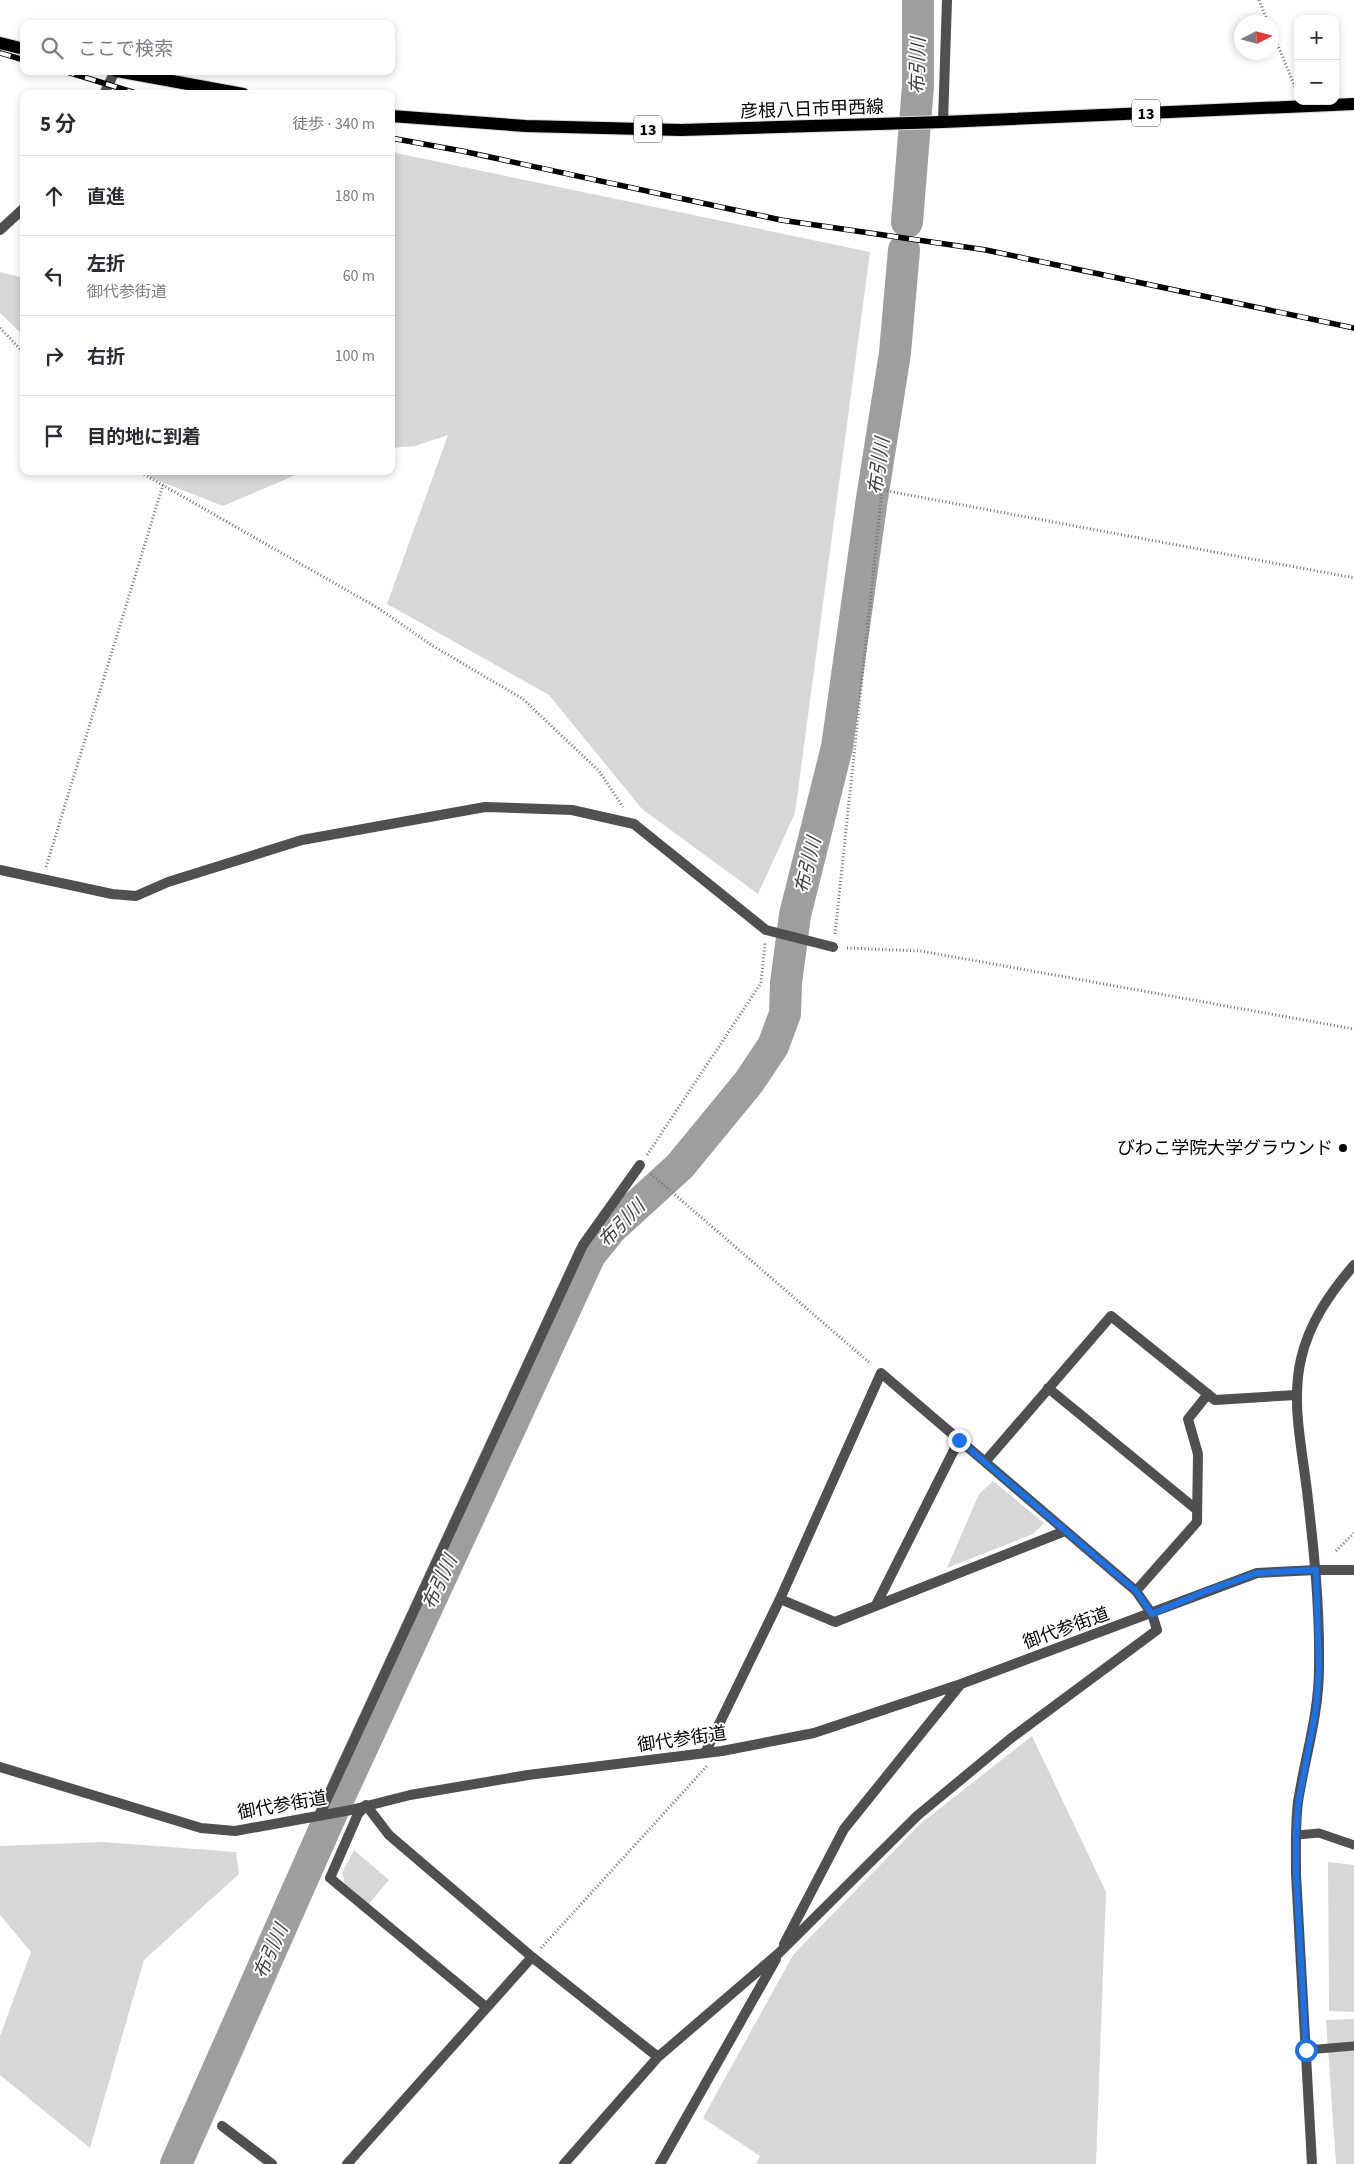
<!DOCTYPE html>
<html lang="ja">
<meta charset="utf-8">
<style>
body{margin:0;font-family:"Source Sans 3","Noto Sans JP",sans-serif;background:#f2f2f3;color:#2b2b33}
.controls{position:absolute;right:15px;top:15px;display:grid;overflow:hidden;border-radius:10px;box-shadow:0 2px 8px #0003}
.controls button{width:45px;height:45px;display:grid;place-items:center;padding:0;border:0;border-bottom:1px solid #e1e1e2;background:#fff;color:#2b2b33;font:25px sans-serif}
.compass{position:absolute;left:1234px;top:15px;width:45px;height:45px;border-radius:50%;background:#fff;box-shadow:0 2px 8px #0003;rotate:84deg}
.stop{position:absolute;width:15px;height:15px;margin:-11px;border:4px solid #1a73e8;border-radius:50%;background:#fff}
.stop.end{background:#1a73e8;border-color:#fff;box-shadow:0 1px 5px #0008}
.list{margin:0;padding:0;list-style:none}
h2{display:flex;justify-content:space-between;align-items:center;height:65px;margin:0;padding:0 20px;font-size:21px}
h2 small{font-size:16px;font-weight:400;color:#7c7c81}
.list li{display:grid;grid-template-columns:32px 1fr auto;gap:15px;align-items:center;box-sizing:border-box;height:80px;padding:0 20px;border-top:1px solid #e1e1e2}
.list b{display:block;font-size:19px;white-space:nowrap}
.list p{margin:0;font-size:16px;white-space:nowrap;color:#7c7c81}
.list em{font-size:16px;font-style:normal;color:#7c7c81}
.icon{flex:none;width:28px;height:28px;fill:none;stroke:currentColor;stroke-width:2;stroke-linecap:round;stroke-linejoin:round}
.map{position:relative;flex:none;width:1354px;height:2164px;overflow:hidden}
.search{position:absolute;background:#fff;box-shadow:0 2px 8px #0003;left:20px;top:20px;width:375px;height:55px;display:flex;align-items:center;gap:12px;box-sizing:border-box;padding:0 18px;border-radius:10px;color:#7c7c81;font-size:19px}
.panel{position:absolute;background:#fff;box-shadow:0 2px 8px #0003;left:20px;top:90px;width:375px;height:385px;border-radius:10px}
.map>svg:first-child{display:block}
</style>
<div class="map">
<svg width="1354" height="2164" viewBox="0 0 1354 2164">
<rect width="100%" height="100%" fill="#fff"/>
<path fill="#d7d7d7" d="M 391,152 L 870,252 L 795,813 L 758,894 L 642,809 L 549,695 L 387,604 L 448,435 L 415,446 L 391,448 Z
M 0,272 L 24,278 L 24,336 L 0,313 Z
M 146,471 L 305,471 L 223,506 L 149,477 Z
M 993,1481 L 1044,1523 L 1033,1534 L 947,1568 L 979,1494 Z
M 1032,1736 L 1106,1892 L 1096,2164 L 756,2164 L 760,2156 L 703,2118 L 793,1955 L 920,1824 Z
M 103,1842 L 236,1852 L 239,1874 L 144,1960 L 90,2148 L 0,2075 L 0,2036 L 31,1952 L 0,1915 L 0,1846 Z
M 354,1850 L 389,1880 L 368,1905 L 345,1885 L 342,1873 Z
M 1328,1862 L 1354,1865 L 1354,2012 L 1329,2011 Z
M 1354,2019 L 1354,2164 L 1336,2164 L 1326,2020 Z"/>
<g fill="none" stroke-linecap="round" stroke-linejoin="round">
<path stroke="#9e9e9e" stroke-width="32" d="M 907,222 L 918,86 L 918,0
M 176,2164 L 330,1817 L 590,1255 L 611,1229 L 680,1166 L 749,1082 L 773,1046 L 785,1014 L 786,983 L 795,915 L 837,747 L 871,505 L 895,353 L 904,250"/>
<defs>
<path id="primary" d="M 0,43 L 24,49
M 117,71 L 243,94
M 391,116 L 526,126 L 681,130 L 943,122 L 1354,104"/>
</defs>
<use href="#primary" stroke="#dbdbdb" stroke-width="14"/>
<path stroke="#727272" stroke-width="3" stroke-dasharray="1 2.5" stroke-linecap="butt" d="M 1259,0 L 1268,22
M 1272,31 L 1297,92
M 0,328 L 24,353
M 138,471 L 378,608 L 433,646 L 523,699 L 599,771 L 623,807
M 46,867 L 163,485
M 835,934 L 882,490 L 1354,578
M 847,948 L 921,951 L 1354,1029
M 647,1155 L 761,983 L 765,943
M 651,1174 L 871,1364
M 1336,1551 L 1354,1533
M 541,1948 L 707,1766"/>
<path stroke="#505050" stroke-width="9" d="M 1297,1835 L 1319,1833 L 1354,1845
M 1306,2050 L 1354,2046"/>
<path stroke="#505050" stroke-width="10" d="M 104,94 L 115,71
M 943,122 L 947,0
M 0,230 L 24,208
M 0,870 L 112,894 L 136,896 L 168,882 L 302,840 L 485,807 L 572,810 L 634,824 L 766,930 L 833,947
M 1048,1388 L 1197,1510
M 985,1462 L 1111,1316 L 1215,1400 L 1296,1395
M 1136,1591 L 1197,1522 L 1198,1454 L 1188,1419 L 1208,1394
M 780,1599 L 835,1622 L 1065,1531
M 876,1605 L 959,1440
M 0,1767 L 201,1828 L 235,1831 L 351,1810 L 410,1795 L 528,1775 L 722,1751 L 814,1733 L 961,1684 L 1257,1573 L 1316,1570
M 319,1816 L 583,1245 L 640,1165
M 784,1944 L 844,1829 L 960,1685
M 486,2007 L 330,1878 L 358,1814 L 366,1805 L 389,1835 L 532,1957 L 658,2057
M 222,2126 L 272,2164
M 347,2164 L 532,1957
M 564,2164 L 658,2057 L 779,1953 L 917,1816 L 1010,1739 L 1157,1630 L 1152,1614 L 1136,1591 L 881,1373 L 780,1599 L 705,1753
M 660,2164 L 776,1959"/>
<path stroke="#505050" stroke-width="10" d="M 1316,1570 L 1354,1570
M 1312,2164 L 1296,1874 C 1296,1851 1295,1826 1298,1802 C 1305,1757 1319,1714 1319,1668 C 1320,1608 1314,1550 1307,1491 C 1302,1448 1291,1402 1301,1359 C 1309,1323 1330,1293 1354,1265"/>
<use href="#primary" stroke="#000" stroke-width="12"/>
<defs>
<path id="rail" d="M 0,53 L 24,60
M 64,71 L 139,94
M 391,138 L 462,151 L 781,220 L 986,250 L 1354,328"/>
</defs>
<use href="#rail" stroke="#000" stroke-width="5.5"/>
<use href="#rail" stroke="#fff" stroke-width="4" stroke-dasharray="11" stroke-linecap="butt"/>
</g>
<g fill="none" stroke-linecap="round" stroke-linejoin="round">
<path stroke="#1a73e8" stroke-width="6" d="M 959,1440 L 1136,1591 L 1152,1614 L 1204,1592 L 1257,1573 L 1316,1570 L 1319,1669 L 1316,1708 L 1298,1804 L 1296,1835 L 1296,1874 L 1306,2050"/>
</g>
<circle fill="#000" stroke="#fff" stroke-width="2" cx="1343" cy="1148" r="5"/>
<g text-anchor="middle" stroke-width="4" stroke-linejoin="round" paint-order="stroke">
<g fill="#fff" stroke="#4c4c4c" stroke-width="1">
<rect x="1132" y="99.5" width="28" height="27" rx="4"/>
<rect x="634" y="115.5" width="28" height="27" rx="4"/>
</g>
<g font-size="16" font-weight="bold" fill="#000">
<text x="1146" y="119">13</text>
<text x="648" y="135">13</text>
</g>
<g font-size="18" fill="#000" stroke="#fff">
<text transform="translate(812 109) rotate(-2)" y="6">彦根八日市甲西線</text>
<text transform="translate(1066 1628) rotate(-20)" y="6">御代参街道</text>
<text transform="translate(682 1739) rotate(-8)" y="6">御代参街道</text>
<text transform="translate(282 1805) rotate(-10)" y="6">御代参街道</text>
</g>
<g font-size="18" fill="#000" stroke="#fff" text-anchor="end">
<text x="1333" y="1154">びわこ学院大学グラウンド</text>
</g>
<g font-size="19" font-style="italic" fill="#3f3f3f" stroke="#fff">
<text transform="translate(917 66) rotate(-89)" y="7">布引川</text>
<text transform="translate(878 466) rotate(-82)" y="7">布引川</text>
<text transform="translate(807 865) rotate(-76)" y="7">布引川</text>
<text transform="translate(621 1223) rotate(-46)" y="7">布引川</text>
<text transform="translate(439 1582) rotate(-65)" y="7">布引川</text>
<text transform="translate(270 1951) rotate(-66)" y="7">布引川</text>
</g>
</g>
</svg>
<div class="controls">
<button>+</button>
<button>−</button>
</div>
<svg class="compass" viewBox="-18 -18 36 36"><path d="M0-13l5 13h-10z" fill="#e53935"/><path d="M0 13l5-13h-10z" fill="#7c7c81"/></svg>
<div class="stop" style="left:1306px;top:2050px"></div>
<div class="stop end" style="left:959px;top:1440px"></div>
<div class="search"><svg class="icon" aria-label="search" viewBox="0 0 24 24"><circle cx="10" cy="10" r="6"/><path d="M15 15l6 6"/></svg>ここで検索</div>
<section class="panel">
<h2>5 分<small>徒歩 · 340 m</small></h2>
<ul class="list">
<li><svg class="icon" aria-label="ahead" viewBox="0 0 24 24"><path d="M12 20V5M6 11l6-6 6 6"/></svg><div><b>直進</b></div><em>180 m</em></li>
<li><svg class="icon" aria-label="left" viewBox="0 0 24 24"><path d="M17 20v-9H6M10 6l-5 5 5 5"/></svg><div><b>左折</b><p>御代参街道</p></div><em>60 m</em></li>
<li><svg class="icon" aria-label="right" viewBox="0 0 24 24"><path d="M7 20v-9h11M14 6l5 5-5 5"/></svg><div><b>右折</b></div><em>100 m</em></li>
<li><svg class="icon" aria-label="arrive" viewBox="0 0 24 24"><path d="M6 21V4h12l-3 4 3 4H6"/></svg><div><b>目的地に到着</b></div></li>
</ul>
</section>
</div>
